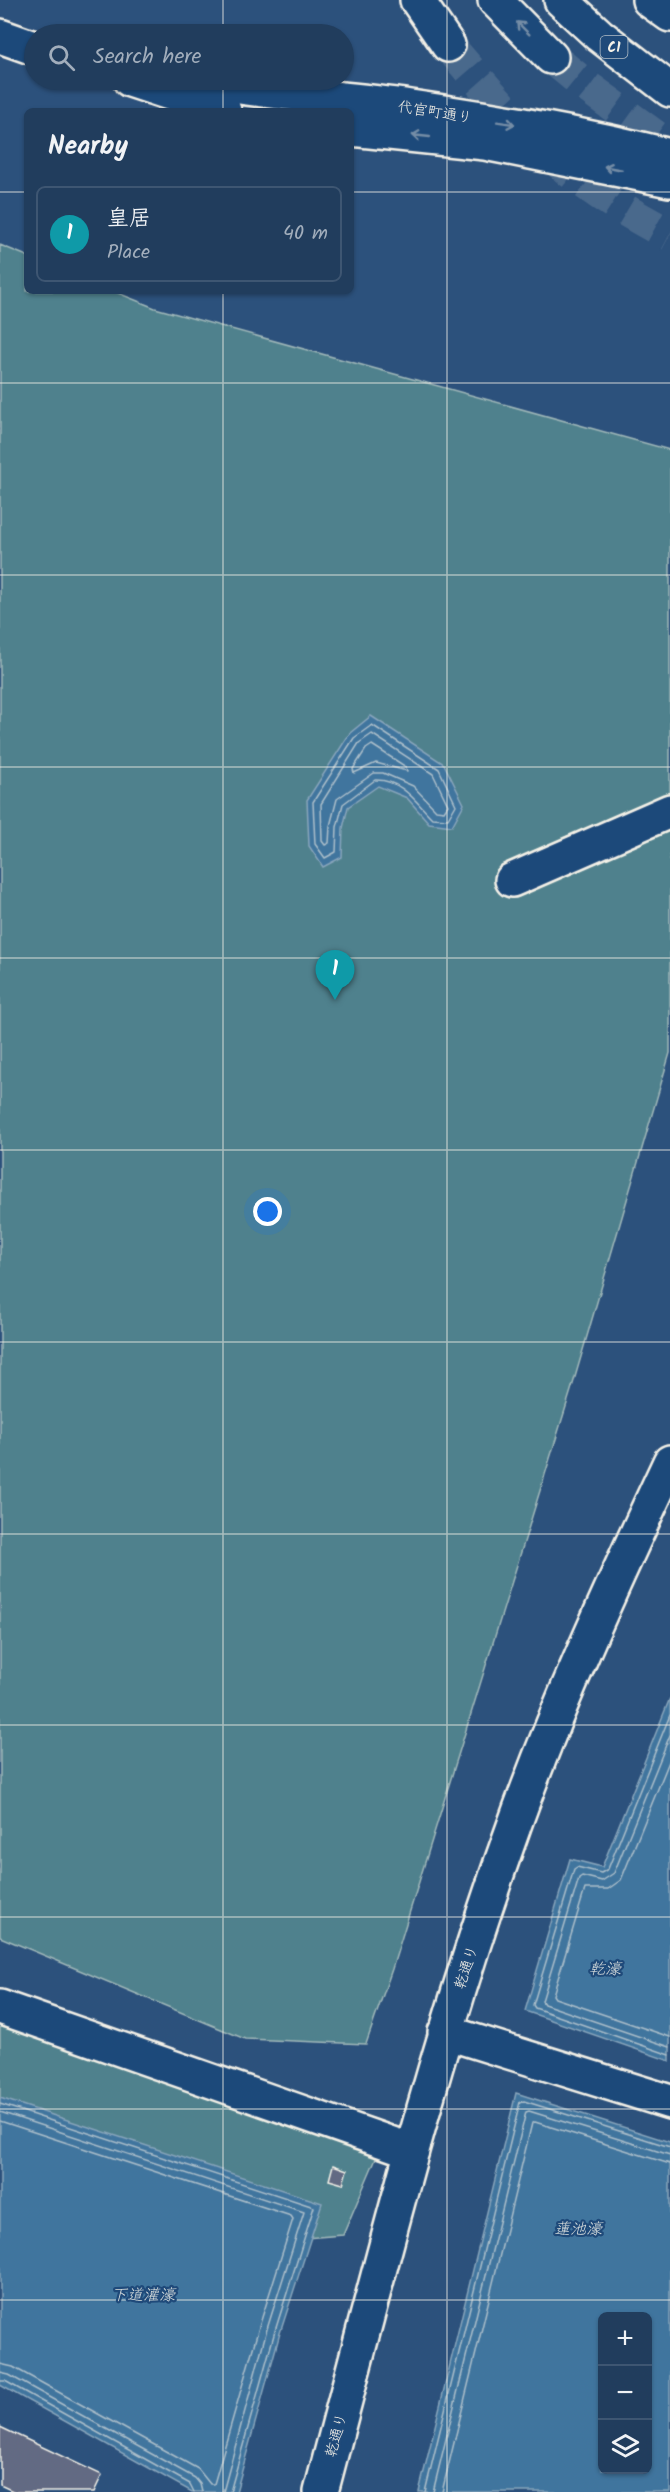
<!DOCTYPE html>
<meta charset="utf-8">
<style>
body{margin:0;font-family:Kalam,"Klee One",sans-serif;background:#2d4866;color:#f1f3f6}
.controls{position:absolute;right:18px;bottom:18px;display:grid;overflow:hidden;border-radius:9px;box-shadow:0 2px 4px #0004}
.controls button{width:54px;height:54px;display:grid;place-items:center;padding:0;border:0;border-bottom:2px solid #3e5672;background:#213d5d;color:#f1f3f6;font:30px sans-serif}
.you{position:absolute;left:268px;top:1212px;width:21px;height:21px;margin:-15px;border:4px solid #fff;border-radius:50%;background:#1a73e8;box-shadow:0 0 0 9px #1a73e833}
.badge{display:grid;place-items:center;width:39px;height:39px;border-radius:50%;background:#ff9aa2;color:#fff;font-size:20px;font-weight:700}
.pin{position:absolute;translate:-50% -50px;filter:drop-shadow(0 2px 3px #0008)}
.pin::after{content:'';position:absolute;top:32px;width:21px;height:18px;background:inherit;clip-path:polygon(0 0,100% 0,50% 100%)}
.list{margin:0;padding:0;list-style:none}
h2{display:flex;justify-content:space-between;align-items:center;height:78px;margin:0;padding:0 24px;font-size:26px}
h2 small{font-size:20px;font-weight:400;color:#a2aebc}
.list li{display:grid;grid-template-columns:39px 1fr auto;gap:18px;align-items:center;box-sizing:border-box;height:96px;margin:0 12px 12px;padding:0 12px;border:2px solid #3e5672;border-radius:9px}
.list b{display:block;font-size:22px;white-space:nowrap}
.list p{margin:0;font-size:20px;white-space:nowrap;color:#a2aebc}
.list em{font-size:20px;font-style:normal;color:#a2aebc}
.icon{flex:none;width:33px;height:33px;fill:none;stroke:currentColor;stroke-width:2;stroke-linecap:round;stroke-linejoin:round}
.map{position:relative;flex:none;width:670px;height:2492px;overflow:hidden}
.search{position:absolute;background:#213d5d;box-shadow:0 2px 4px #0004;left:24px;top:24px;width:330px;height:66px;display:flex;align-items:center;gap:15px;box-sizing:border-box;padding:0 21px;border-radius:33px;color:#a2aebc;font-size:22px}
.panel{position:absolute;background:#213d5d;box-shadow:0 2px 4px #0004;left:24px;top:108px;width:330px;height:186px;border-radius:9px}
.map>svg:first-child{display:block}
</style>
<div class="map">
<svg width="670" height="2492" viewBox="0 0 670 2492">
<rect width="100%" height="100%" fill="#2c517c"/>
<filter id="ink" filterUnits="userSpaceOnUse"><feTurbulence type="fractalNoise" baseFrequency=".0167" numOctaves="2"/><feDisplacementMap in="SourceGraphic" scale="12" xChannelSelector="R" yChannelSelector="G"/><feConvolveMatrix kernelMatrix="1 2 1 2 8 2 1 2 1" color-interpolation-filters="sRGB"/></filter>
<g filter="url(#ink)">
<path fill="#4f818d" stroke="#a2b9ba" stroke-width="1.5" d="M 0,245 L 27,256 L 27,291 L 113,291 L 155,308 L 670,450 L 670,1053 L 573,1384 L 392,1969 L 366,2044 L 245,2039 L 0,1937 Z
M 0,1992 L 378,2153 L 343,2235 L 292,2239 L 0,2165 Z"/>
<path fill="#41749e" stroke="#89a6bc" stroke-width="1.5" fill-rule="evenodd" d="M 371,716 L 444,764 L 464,804 L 452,826 L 429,823 L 407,798 L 378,786 L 348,807 L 343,828 L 342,857 L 323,867 L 309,846 L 307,800 L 350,733 Z
M 670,1698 L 670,2061 L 525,2011 L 570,1859 L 602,1867 Z
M 516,2093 L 670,2142 L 670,2492 L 419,2492 ZM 648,2316 L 648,2470 L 602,2470 L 602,2316 Z
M 0,2098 L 322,2203 L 280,2333 L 236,2492 L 192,2492 L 0,2385 Z"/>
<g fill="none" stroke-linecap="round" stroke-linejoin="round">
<path stroke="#acbfca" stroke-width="1.5" d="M 372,725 L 439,769 L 456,805 L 448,819 L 432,818 C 416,802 401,779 375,780 L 343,804 L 337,827 L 336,852 L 325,858 L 315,844 L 313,802 L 354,738 Z
M 372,734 L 433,774 L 448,805 L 444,811 L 436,810 L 413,786 L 383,773 L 374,773 L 337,799 L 330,826 L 329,843 L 325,845 L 322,841 L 321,804 L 359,743 Z
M 372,745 L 406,767 L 407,771 L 376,763 L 354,773 L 353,769 L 366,749 Z
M 670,1715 L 608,1869 L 601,1873 L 577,1867 L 574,1869 L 533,2005 L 535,2008 L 670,2055
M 670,1735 L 614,1873 L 602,1881 L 582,1876 L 579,1878 L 542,2001 L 544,2004 L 670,2047
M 670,1759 L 621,1880 L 608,1889 L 585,1889 L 553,1995 L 555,1998 L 670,2037
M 0,2104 L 314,2207 L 275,2331 L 230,2492
M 0,2112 L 304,2212 L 267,2329 L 223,2492
M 0,2121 L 291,2216 L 293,2219 L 259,2327 L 214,2484 L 210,2484 L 198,2469 L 13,2367 L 0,2364
M 0,2373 L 9,2375 L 195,2478 L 200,2484 L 202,2492
M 0,2381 L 5,2381 L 190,2484 L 194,2492
M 425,2492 L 520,2102 L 524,2101 L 670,2147
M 433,2492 L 526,2112 L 529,2111 L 670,2155
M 442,2492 L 532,2123 L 535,2122 L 670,2164"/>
</g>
<path fill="#626b83" stroke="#f4f1e8" stroke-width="1.5" d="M 333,2165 L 347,2170 L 343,2184 L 329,2180 Z
M 0,2427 L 102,2475 L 94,2492 L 15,2492 L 0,2485 Z"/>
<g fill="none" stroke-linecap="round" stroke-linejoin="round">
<path stroke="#4a698c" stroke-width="33" stroke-dasharray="33 16" stroke-linecap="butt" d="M 448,45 C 485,88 522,131 566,168 C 597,195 634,216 670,235
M 551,57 L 589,88 L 670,147"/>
<defs>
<path id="minor" d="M 0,36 L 34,48
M 130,80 L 224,111
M 198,80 C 269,94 340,97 411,107 C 498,120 585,134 670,156
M 351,129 L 485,143 L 670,180
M 512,880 L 670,811
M 0,2007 L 412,2151
M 445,2032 L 670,2102
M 321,2492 C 379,2273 433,2053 509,1840 C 554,1711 612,1586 670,1462"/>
<path id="highway" d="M 417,0 L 448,45
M 495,0 L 551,57
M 561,0 L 599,35 L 670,90
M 649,0 L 670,15"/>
</defs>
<use href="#minor" stroke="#f4f1e8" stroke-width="38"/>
<use href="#highway" stroke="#f4f1e8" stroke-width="38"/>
<use href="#minor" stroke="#1f4a7a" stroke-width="33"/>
<use href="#highway" stroke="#1f4a7a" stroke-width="33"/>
</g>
<defs><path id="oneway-shaft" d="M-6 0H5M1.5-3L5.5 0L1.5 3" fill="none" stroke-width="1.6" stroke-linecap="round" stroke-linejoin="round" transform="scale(1.5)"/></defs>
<g stroke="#748da6">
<use href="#oneway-shaft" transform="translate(523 28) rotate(-135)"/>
<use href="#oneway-shaft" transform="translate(506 123) rotate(9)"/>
<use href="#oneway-shaft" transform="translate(421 136) rotate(-174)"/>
<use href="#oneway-shaft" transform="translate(613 168) rotate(-169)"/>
</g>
</g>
<path fill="none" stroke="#f4f1e8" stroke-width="1.5" stroke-opacity="0.55" d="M 223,0 L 223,34M 447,0 L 447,2492M 223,80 L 223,111M 0,192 L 27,192M 351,192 L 670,192M 223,291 L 223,2492M 0,383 L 670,383M 0,575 L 670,575M 0,767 L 670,767M 0,958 L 670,958M 0,1150 L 670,1150M 0,1342 L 670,1342M 0,1534 L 670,1534M 0,1725 L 670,1725M 0,1917 L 670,1917M 0,2109 L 670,2109M 0,2300 L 670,2300"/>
<g text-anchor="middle" stroke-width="4.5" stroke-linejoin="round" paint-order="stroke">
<rect fill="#1f4a7a" stroke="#b4bfc7" stroke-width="1.5" x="600.5" y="36" width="27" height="22" rx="4.5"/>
<g font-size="14" font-weight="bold" fill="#f4f1e8">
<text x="614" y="52">C1</text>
</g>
<g font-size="15" fill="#f4f1e8" stroke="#1f4a7a">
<text transform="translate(435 112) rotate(9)" y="5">代官町通り</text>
<text transform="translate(466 1967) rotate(-72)" y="5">乾通り</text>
<text transform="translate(336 2435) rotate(-75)" y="5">乾通り</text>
</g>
<g font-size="16" font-style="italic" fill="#d9dedd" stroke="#1f4a7a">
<text x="605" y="1974">乾濠</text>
<text x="578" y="2234">蓮池濠</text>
<text x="143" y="2300">下道灌濠</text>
</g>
</g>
</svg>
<div class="controls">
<button>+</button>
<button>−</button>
<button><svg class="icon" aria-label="layers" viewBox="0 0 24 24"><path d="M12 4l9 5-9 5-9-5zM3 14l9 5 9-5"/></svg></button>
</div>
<div class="you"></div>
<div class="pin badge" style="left:335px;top:1000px;background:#0f9aa8">1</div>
<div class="search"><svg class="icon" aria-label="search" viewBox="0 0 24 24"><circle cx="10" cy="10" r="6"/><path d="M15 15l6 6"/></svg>Search here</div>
<section class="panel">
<h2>Nearby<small></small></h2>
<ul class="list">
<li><span class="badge" style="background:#0f9aa8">1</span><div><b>皇居</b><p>Place</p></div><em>40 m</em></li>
</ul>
</section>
</div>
